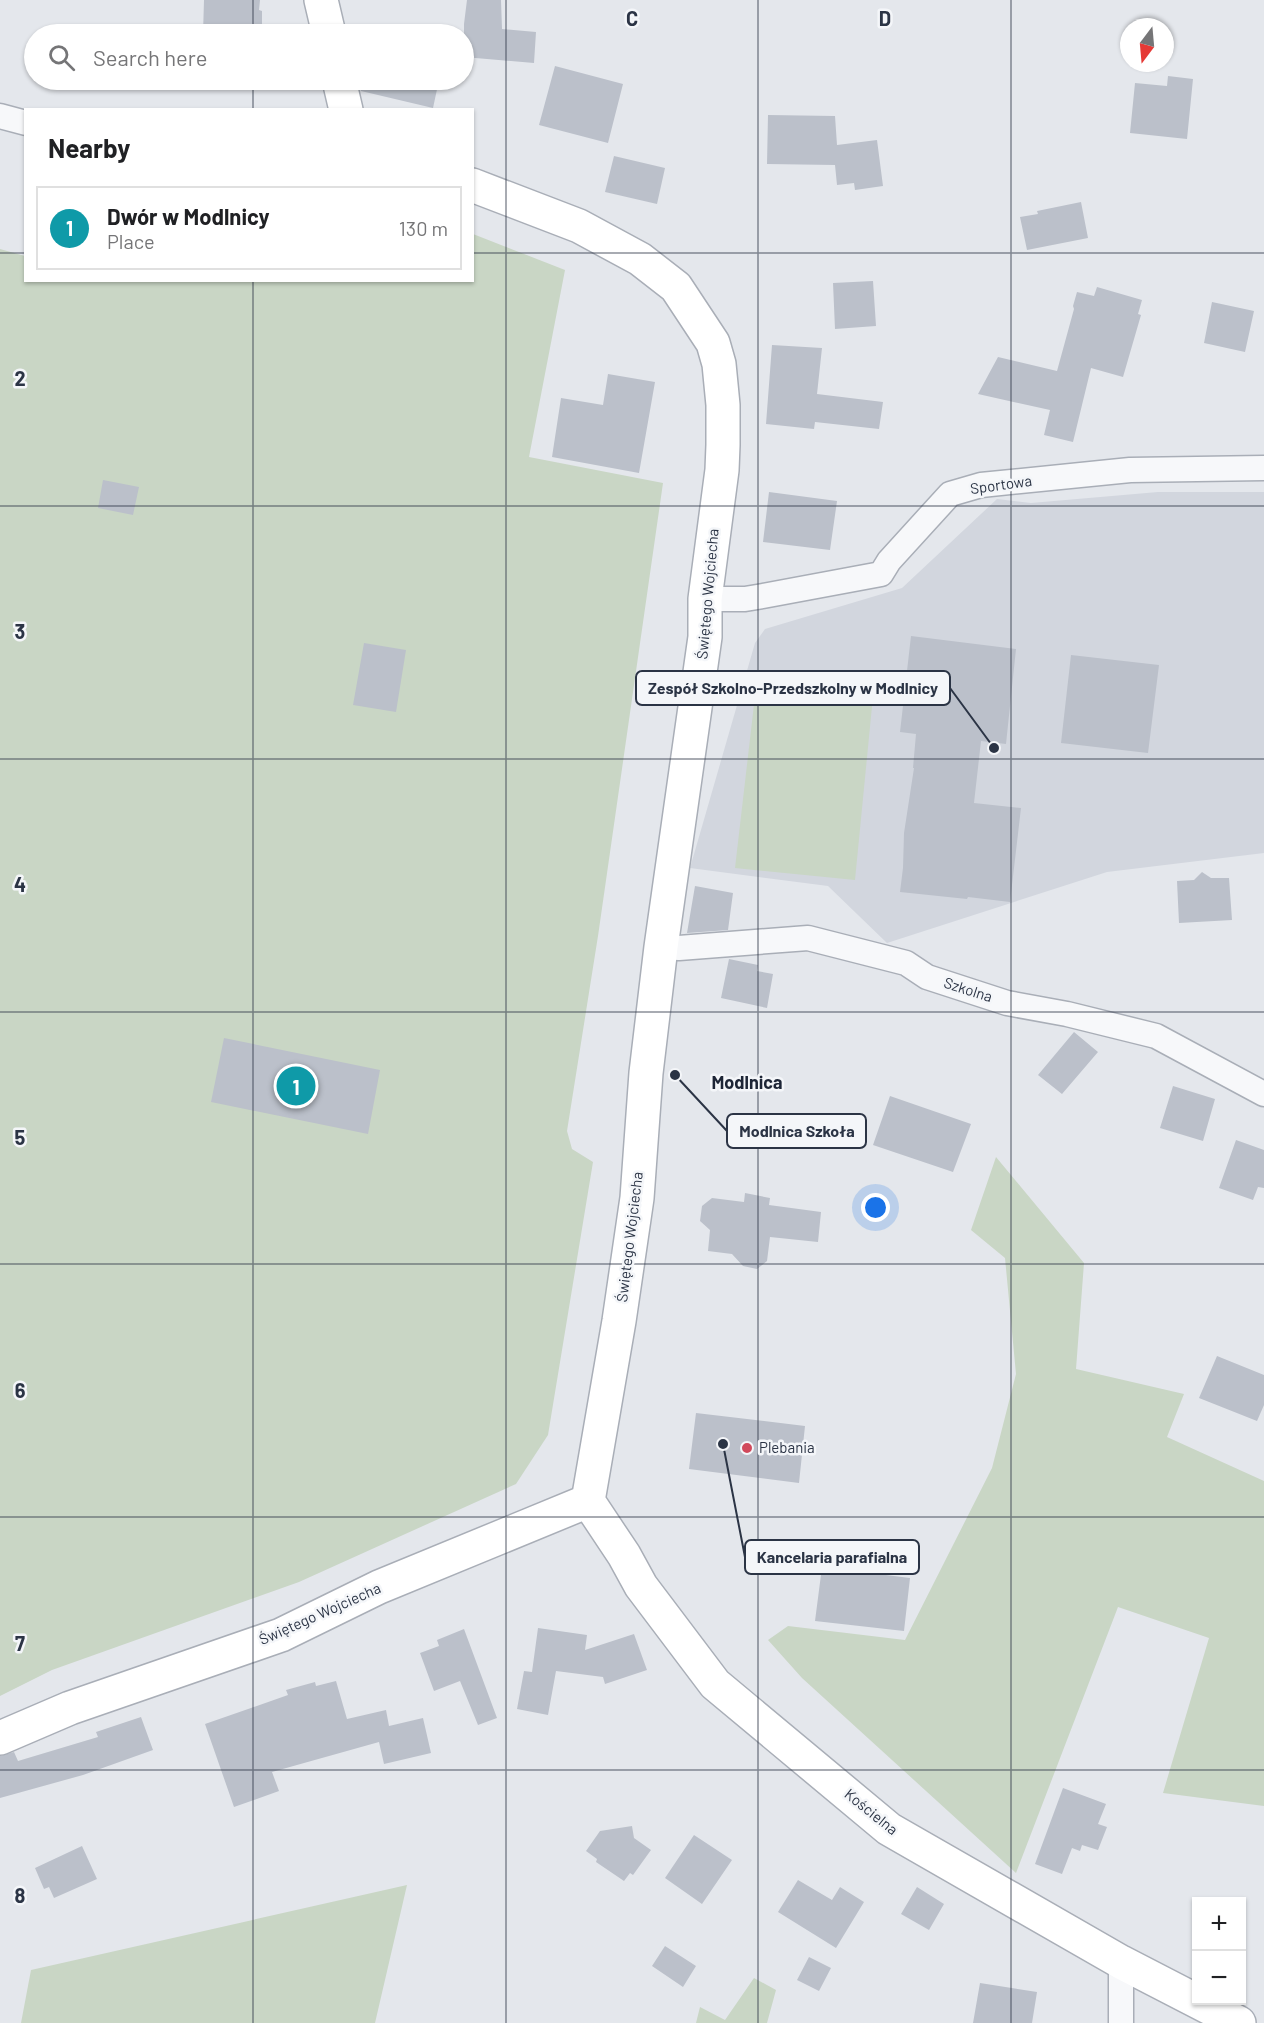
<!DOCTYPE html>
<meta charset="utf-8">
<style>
body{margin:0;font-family:Barlow,sans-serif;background:#f2f2f2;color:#202124}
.controls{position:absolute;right:18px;bottom:18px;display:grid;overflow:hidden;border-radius:0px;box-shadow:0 2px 4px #0004}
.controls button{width:54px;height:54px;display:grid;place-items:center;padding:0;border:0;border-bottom:2px solid #e0e0e0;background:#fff;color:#202124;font:30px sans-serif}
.compass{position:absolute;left:1120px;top:18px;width:54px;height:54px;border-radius:50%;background:#fff;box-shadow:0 2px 4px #0004;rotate:196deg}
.you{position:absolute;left:876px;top:1208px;width:21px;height:21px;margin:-15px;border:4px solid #fff;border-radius:50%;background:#1a73e8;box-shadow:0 0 0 9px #1a73e833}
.badge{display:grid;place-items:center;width:39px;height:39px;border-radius:50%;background:#d1495b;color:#fff;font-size:20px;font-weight:700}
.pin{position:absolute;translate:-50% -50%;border:3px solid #fff;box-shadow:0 2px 6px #0006}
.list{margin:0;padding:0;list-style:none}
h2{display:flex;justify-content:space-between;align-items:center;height:78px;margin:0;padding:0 24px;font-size:26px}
h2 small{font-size:20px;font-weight:400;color:#757577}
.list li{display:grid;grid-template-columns:39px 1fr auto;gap:18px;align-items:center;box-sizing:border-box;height:84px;margin:0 12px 12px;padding:0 12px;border:2px solid #e0e0e0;border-radius:0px}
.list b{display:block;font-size:22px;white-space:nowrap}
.list p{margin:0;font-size:20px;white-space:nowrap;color:#757577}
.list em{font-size:20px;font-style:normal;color:#757577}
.icon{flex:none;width:33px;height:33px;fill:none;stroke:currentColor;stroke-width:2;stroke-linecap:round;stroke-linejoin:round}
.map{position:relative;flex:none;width:1264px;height:2023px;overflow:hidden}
.search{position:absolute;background:#fff;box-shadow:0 2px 4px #0004;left:24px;top:24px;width:450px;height:66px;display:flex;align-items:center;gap:15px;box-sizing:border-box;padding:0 21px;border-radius:33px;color:#757577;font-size:22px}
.panel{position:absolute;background:#fff;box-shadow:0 2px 4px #0004;left:24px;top:108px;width:450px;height:174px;border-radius:0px}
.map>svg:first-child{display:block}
</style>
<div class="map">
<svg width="1264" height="2023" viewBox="0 0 1264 2023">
<rect width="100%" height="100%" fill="#e4e7ec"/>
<path fill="#d2d6de" d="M 1158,492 L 1264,492 L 1264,853 L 1107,872 L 887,943 L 828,886 L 690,868 L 755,643 L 765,629 L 902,588 L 997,499 L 1031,503 Z"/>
<path fill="#c9d6c5" d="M 473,234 L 565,270 L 529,457 L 663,483 L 598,936 L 567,1131 L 572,1149 L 593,1162 L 548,1435 L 516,1484 L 299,1582 L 52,1670 L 0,1696 L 0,249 L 25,256 L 26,280 L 472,280 Z
M 758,670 L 874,686 L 855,880 L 735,868 Z
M 996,1157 L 1084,1263 L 1076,1369 L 1184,1394 L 1167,1437 L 1264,1481 L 1264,1806 L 1163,1793 L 1209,1638 L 1118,1607 L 1016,1873 L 802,1678 L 768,1640 L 788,1626 L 905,1640 L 992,1468 L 1016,1374 L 1005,1258 L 971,1230 Z
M 407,1885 L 375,2023 L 21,2023 L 31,1970 Z
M 754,1978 L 776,1990 L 767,2023 L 696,2023 L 700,2007 L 725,2020 Z"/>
<path fill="#bbc0ca" d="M 204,0 L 260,0 L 259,10 L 262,11 L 262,34 L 203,34 Z
M 467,0 L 501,0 L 502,29 L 536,32 L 534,63 L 464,57 L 464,24 Z
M 555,66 L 623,84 L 608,143 L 539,125 Z
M 1168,76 L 1193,79 L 1187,139 L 1130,133 L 1135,83 L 1167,86 Z
M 358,80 L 439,80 L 433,108 L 361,91 Z
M 768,115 L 835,116 L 837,145 L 877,140 L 883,186 L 855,190 L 854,183 L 837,185 L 835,165 L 767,164 Z
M 614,156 L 665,168 L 657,204 L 605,192 Z
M 1081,202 L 1088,238 L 1027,250 L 1020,217 L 1038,214 L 1037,211 Z
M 873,281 L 876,326 L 835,329 L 833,283 Z
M 1097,287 L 1142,300 L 1138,314 L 1141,315 L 1123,377 L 1091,368 L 1073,442 L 1044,435 L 1050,410 L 978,394 L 998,357 L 1057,371 L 1074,309 L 1073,306 L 1077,292 L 1094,296 Z
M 1212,302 L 1254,311 L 1245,352 L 1204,343 Z
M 772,345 L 822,348 L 817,394 L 883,402 L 879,429 L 815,422 L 814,429 L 766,424 Z
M 608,374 L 655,382 L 639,473 L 552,457 L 561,398 L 603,405 Z
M 103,480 L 139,487 L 133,515 L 98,508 Z
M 769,492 L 837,501 L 830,550 L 763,542 Z
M 911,636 L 1016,649 L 1006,744 L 981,741 L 974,803 L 1021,808 L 1010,902 L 968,897 L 967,899 L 900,892 L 903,868 L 904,833 L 914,768 L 913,768 L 916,734 L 900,732 Z
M 364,643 L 406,650 L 396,712 L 353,705 Z
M 1071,655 L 1159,665 L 1148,753 L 1061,743 Z
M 1202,872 L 1211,878 L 1229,878 L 1232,920 L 1179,923 L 1177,881 L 1194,880 Z
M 695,886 L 733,893 L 728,930 L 687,933 Z
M 729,959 L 758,965 L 757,971 L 773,974 L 767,1008 L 721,998 Z
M 1074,1032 L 1098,1052 L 1062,1094 L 1038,1075 Z
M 224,1038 L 380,1070 L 368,1134 L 211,1102 Z
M 1173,1086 L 1215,1099 L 1203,1141 L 1160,1128 Z
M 890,1096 L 971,1124 L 953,1172 L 873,1145 Z
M 1236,1140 L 1264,1150 L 1264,1188 L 1258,1187 L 1253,1200 L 1219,1188 Z
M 745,1193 L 770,1198 L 769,1205 L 821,1212 L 818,1242 L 770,1237 L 767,1261 L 757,1269 L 743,1266 L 732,1254 L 708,1251 L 710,1230 L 700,1221 L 702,1206 L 712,1198 L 744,1202 Z
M 1217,1356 L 1264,1375 L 1264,1405 L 1257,1421 L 1199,1398 Z
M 696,1413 L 805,1426 L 799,1483 L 689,1469 Z
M 822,1567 L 910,1578 L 904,1631 L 815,1621 Z
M 538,1628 L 587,1635 L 585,1650 L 634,1634 L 647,1670 L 605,1684 L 603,1677 L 556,1671 L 548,1715 L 517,1709 L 524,1671 L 532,1672 Z
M 464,1629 L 497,1718 L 478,1725 L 460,1681 L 434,1691 L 420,1653 L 439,1646 L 437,1640 Z
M 336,1681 L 347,1719 L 386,1710 L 389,1726 L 423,1718 L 431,1753 L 384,1764 L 379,1742 L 272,1772 L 279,1791 L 234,1807 L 205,1724 L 288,1695 L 286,1690 L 315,1682 L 316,1686 Z
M 141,1717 L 153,1750 L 83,1775 L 0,1798 L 0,1756 L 14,1752 L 18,1761 L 98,1737 L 96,1732 Z
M 1063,1788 L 1106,1804 L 1098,1824 L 1107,1827 L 1098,1850 L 1082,1845 L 1080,1851 L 1072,1848 L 1062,1874 L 1035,1864 Z
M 632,1826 L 634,1838 L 651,1850 L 633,1875 L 630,1873 L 624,1881 L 596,1862 L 597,1859 L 586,1851 L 600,1831 Z
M 694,1835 L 732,1860 L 702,1904 L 665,1878 Z
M 82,1846 L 97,1879 L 54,1898 L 49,1887 L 44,1889 L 35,1868 Z
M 798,1880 L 832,1900 L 840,1887 L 864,1902 L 836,1948 L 778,1912 Z
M 917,1887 L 944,1904 L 929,1930 L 901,1914 Z
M 665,1946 L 696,1966 L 683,1987 L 652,1966 Z
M 809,1957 L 831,1968 L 819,1991 L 797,1980 Z
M 980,1983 L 1037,1992 L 1032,2023 L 973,2023 Z"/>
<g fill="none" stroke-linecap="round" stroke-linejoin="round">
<defs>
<path id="street" d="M 0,116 L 26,123
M 705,599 L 745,599 L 763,596 L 881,574 L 889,561 L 950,494 L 981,485 L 1130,470 L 1264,468
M 661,947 L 679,948 L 808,938 L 906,963 L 927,977 L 1007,1003 L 1067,1014 L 1156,1036 L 1264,1094
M 1121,2023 L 1121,1962"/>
<path id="secondary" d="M 321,0 L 329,34
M 339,80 L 346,110
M 472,185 L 579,226 L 640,259 L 676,287 L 713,343 L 719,364 L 723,405 L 723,445 L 722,470 L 705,599 L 705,637 L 661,947 L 646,1073 L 637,1198 L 619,1321 L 588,1501
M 588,1501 L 624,1555 L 641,1586 L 715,1684 L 889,1829 L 1121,1962 L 1239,2023
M 0,1738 L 70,1708 L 281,1635 L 379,1587 L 588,1501"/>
</defs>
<use href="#street" stroke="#a9aeb7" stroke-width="27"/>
<use href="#secondary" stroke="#a9aeb7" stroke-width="36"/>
<use href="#street" stroke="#f7f8fa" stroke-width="24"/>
<use href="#secondary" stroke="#fff" stroke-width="33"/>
</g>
<path fill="none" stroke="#2b3445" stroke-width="1.5" stroke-opacity="0.55" d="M 253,0 L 253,34M 506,0 L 506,2023M 758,0 L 758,2023M 1011,0 L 1011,2023M 253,80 L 253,110M 0,253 L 26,253M 472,253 L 1264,253M 253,280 L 253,2023M 0,506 L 1264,506M 0,759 L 1264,759M 0,1012 L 1264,1012M 0,1264 L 1264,1264M 0,1517 L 1264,1517M 0,1770 L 1264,1770"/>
<circle fill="#d1495b" stroke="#f4f6f9" stroke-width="2" cx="747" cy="1448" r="6"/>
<g text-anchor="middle" stroke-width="5" stroke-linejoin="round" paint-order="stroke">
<g font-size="15" fill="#2b3445" stroke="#f4f6f9">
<text transform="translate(1001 485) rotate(-8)" y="5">Sportowa</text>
<text transform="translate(708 594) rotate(-85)" y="5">Świętego Wojciecha</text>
<text transform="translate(968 990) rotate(18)" y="5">Szkolna</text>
<text transform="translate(630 1237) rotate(-83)" y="5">Świętego Wojciecha</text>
<text transform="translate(320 1614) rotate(-24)" y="5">Świętego Wojciecha</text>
<text transform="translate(871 1812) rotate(39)" y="5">Kościelna</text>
</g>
<g font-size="15" fill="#2b3445" stroke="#f4f6f9" text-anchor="start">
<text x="759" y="1453">Plebania</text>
</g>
<g font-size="18" font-weight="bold" fill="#1d2536" stroke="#f4f6f9">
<text x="747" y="1089">Modlnica</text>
</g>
</g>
<g font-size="20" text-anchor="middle" font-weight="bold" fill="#2b3445" stroke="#f4f6f9" stroke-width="5" stroke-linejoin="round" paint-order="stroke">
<text x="632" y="26">C</text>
<text x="885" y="26">D</text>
<text x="20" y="386">2</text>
<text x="20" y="639">3</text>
<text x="20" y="892">4</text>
<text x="20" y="1145">5</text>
<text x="20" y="1398">6</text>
<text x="20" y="1651">7</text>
<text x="20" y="1903">8</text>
</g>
<path fill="none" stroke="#2b3445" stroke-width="2" d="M994 748L950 688M675 1075L727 1131M723 1444L745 1557"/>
<g fill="#2b3445" stroke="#f4f6f9" stroke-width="2">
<circle cx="994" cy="748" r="6"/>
<circle cx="675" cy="1075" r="6"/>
<circle cx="723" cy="1444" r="6"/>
</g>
<g fill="#f4f6f9" stroke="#2b3445" stroke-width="2">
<rect x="636" y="671" width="314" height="34" rx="6"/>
<rect x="727" y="1114" width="139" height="34" rx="6"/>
<rect x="745" y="1540" width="174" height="34" rx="6"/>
</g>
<g font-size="16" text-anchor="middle" font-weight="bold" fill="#2b3445">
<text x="793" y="694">Zespół Szkolno-Przedszkolny w Modlnicy</text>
<text x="797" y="1137">Modlnica Szkoła</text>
<text x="832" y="1563">Kancelaria parafialna</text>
</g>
</svg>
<div class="controls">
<button>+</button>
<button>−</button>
</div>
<svg class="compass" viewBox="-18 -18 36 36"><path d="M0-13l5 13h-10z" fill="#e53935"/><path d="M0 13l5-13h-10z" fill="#757577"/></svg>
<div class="you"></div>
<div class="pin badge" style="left:296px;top:1086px;background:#0f9aa8">1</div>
<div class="search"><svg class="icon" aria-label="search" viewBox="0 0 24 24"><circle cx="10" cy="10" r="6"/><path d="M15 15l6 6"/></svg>Search here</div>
<section class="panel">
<h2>Nearby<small></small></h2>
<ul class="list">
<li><span class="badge" style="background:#0f9aa8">1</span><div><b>Dwór w Modlnicy</b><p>Place</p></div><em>130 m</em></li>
</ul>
</section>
</div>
